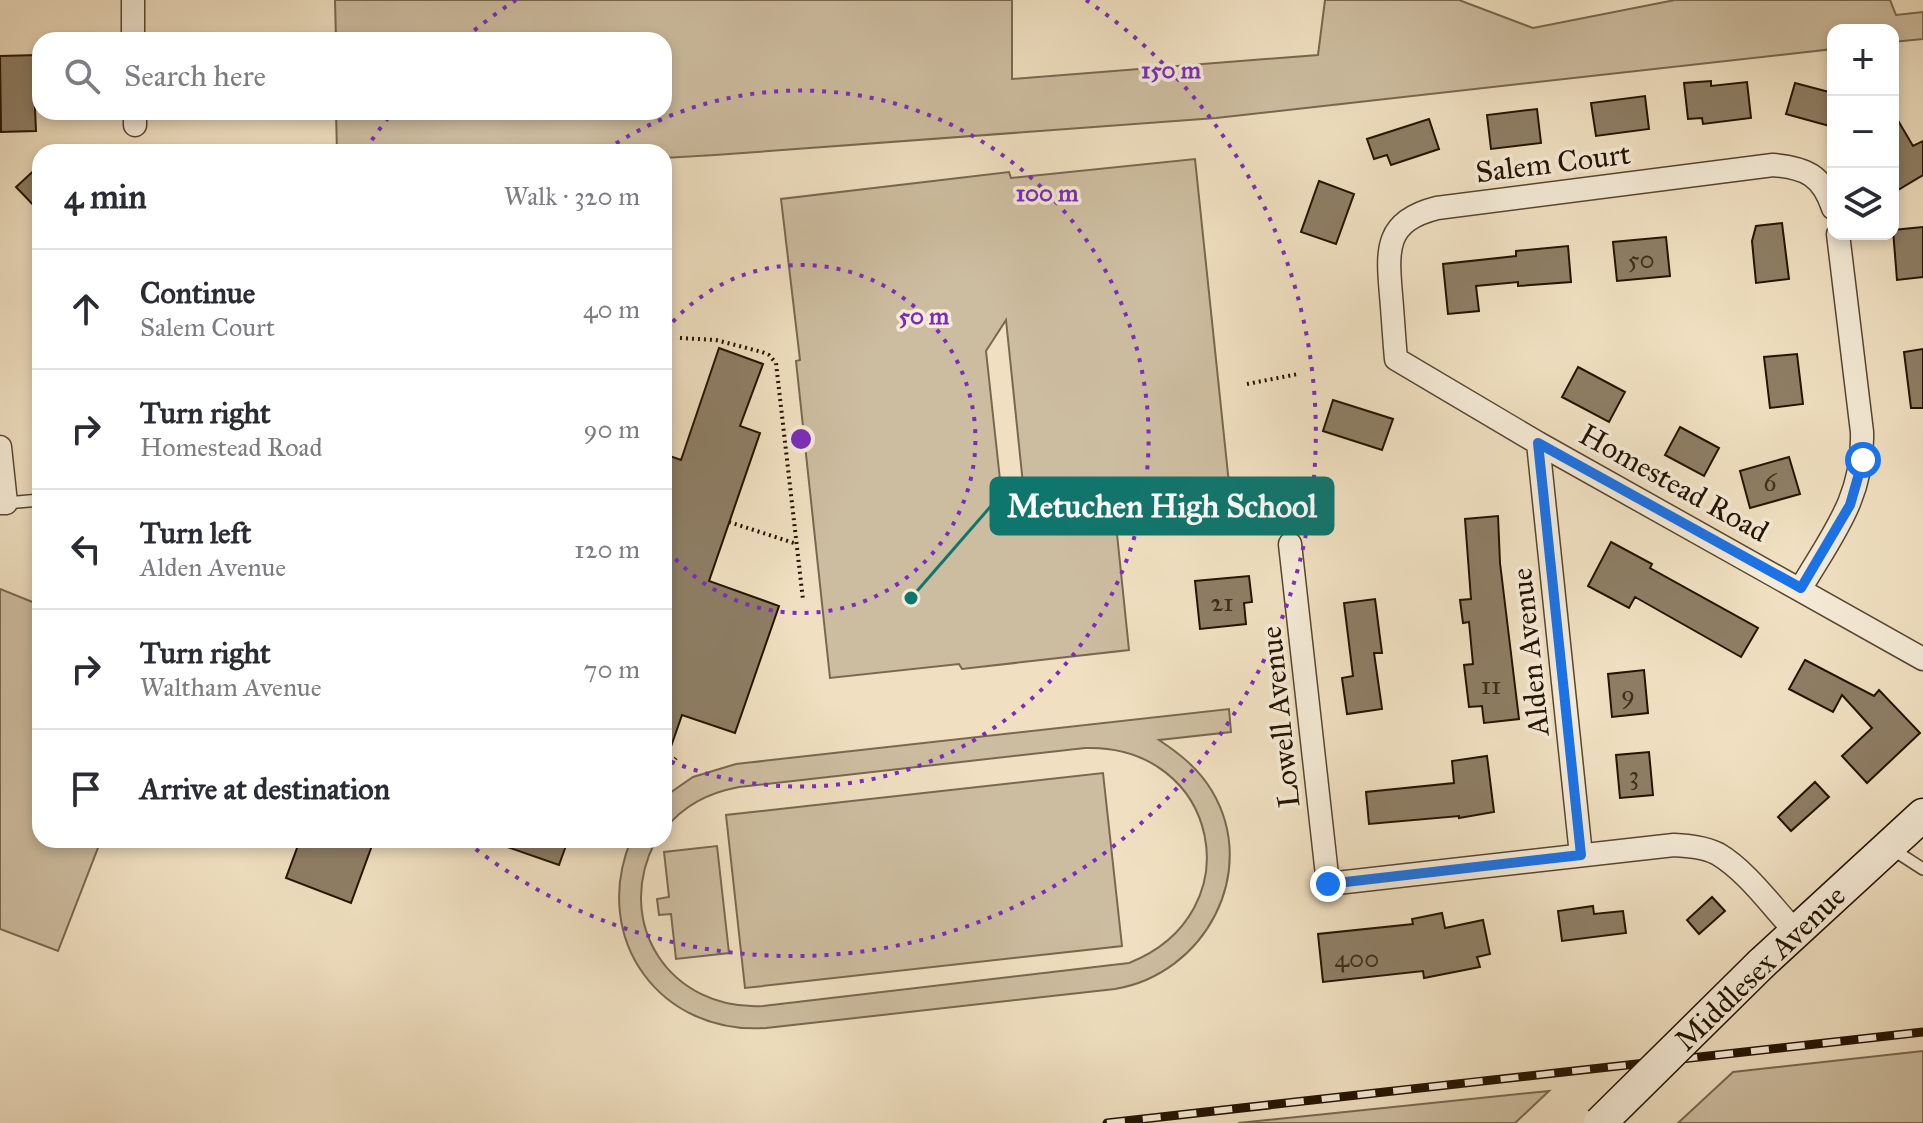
<!DOCTYPE html>
<meta charset="utf-8">
<style>
body{margin:0;font-family:"IM FELL Great Primer",serif;background:#f7f7f7;color:#2b2b33}
.controls{position:absolute;right:24px;top:24px;display:grid;overflow:hidden;border-radius:16px;box-shadow:0 4px 12px #0003}
.controls button{width:72px;height:72px;display:grid;place-items:center;padding:0;border:0;border-bottom:2px solid #e1e1e2;background:#fff;color:#2b2b33;font:40px sans-serif}
.stop{position:absolute;width:24px;height:24px;margin:-18px;border:6px solid #1a73e8;border-radius:50%;background:#fff}
.stop.end{background:#1a73e8;border-color:#fff;box-shadow:0 2px 8px #0008}
.list{margin:0;padding:0;list-style:none}
h2{display:flex;justify-content:space-between;align-items:center;height:104px;margin:0;padding:0 32px;font-size:34px}
h2 small{font-size:26px;font-weight:400;color:#7c7c81}
.list li{display:grid;grid-template-columns:52px 1fr auto;gap:24px;align-items:center;box-sizing:border-box;height:120px;padding:0 32px;border-top:2px solid #e1e1e2}
.list b{display:block;font-size:30px;white-space:nowrap}
.list p{margin:0;font-size:26px;white-space:nowrap;color:#7c7c81}
.list em{font-size:26px;font-style:normal;color:#7c7c81}
.icon{flex:none;width:44px;height:44px;fill:none;stroke:currentColor;stroke-width:2;stroke-linecap:round;stroke-linejoin:round}
.map{position:relative;flex:none;width:1923px;height:1123px;overflow:hidden}
.search{position:absolute;background:#fff;box-shadow:0 4px 12px #0003;left:32px;top:32px;width:640px;height:88px;display:flex;align-items:center;gap:20px;box-sizing:border-box;padding:0 28px;border-radius:24px;color:#7c7c81;font-size:30px}
.panel{position:absolute;background:#fff;box-shadow:0 4px 12px #0003;left:32px;top:144px;width:640px;height:704px;border-radius:24px}
.map>svg:first-child{display:block}
</style>
<div class="map">
<svg width="1923" height="1123" viewBox="0 0 1923 1123">
<rect width="100%" height="100%" fill="#f0e0c1"/>
<filter id="stains"><feTurbulence type="fractalNoise" baseFrequency=".0025" numOctaves="4"/><feColorMatrix values="0 0 0 0 .2 0 0 0 0 .09 0 0 0 0 .02 0 0 0 .5 -.17"/></filter>
<radialGradient id="worn" r=".72"><stop offset=".6" stop-color="#630" stop-opacity="0"/><stop offset="1" stop-color="#630" stop-opacity=".3"/></radialGradient>
<path fill="#cdbda0" stroke="#786850" stroke-width="2" fill-rule="evenodd" d="M 335,0 L 1012,0 L 1012,79 L 1318,55 L 1325,0 L 1459,0 L 1533,28 L 1675,0 L 1890,0 L 1896,15 L 1923,12 L 1923,39 L 1893,42 L 1893,30 L 1833,30 L 1833,49 L 1216,118 L 715,155 L 664,158 L 664,152 L 337,152 L 336,112 L 664,112 L 664,40 L 336,40 Z
M 1195,159 L 1233,522 L 1117,534 L 1129,650 L 962,669 L 959,664 L 830,678 L 796,361 L 800,360 L 781,199 L 1009,172 L 1011,178 ZM 1006,320 L 1023,484 L 1002,498 L 986,351 Z
M 0,589 L 40,605 L 40,840 L 101,840 L 58,951 L 0,929 Z
M 1229,709 L 1231,732 L 1159,740 C 1180,754 1198,768 1212,791 C 1260,872 1205,974 1115,989 L 766,1028 C 660,1035 590,939 631,840 L 656,840 C 612,923 670,1011 763,1006 L 1129,963 C 1255,913 1219,744 1085,748 L 739,787 C 708,793 684,805 664,830 L 664,797 L 693,777 L 736,764 Z
M 1103,773 L 1122,946 L 745,988 L 726,815 Z
M 717,846 L 729,953 L 676,959 L 671,914 L 659,915 L 657,899 L 669,897 L 664,852 Z
M 1923,1051 L 1923,1123 L 1678,1123 L 1733,1072 Z
M 1549,1091 L 1515,1123 L 1238,1123 Z"/>
<path fill="#8e7e65" stroke="#241301" stroke-width="2" d="M 38,55 L 39,85 L 34,85 L 36,131 L 1,132 L 0,56 Z
M 1711,81 L 1711,86 L 1747,82 L 1751,118 L 1703,124 L 1702,118 L 1688,119 L 1684,83 Z
M 1795,83 L 1833,93 L 1833,127 L 1786,114 Z
M 1645,96 L 1649,129 L 1596,136 L 1591,103 Z
M 1537,109 L 1541,143 L 1491,149 L 1487,115 Z
M 1893,112 L 1913,146 L 1923,141 L 1923,175 L 1893,193 Z
M 1429,119 L 1439,149 L 1391,165 L 1387,155 L 1374,159 L 1367,139 Z
M 40,165 L 40,212 L 16,187 Z
M 1319,181 L 1354,194 L 1336,244 L 1301,232 Z
M 1782,223 L 1789,279 L 1756,283 L 1752,241 L 1756,226 Z
M 1923,227 L 1923,277 L 1897,280 L 1893,230 Z
M 1666,237 L 1670,276 L 1617,281 L 1613,242 Z
M 1568,246 L 1571,282 L 1518,286 L 1518,282 L 1476,286 L 1479,311 L 1448,314 L 1443,264 L 1516,256 L 1516,251 Z
M 719,348 L 763,364 L 740,426 L 760,433 L 709,581 L 779,606 L 735,733 L 682,715 L 667,758 L 664,757 L 664,454 L 681,460 Z
M 1923,349 L 1923,408 L 1911,408 L 1904,352 Z
M 1797,354 L 1803,404 L 1770,408 L 1764,357 Z
M 1578,367 L 1625,392 L 1609,422 L 1562,397 Z
M 1333,400 L 1393,419 L 1382,450 L 1323,431 Z
M 1680,427 L 1719,448 L 1704,476 L 1665,455 Z
M 1789,457 L 1800,494 L 1750,508 L 1740,471 Z
M 1498,516 L 1500,563 L 1519,719 L 1484,723 L 1482,706 L 1469,707 L 1464,665 L 1473,664 L 1469,622 L 1463,623 L 1460,600 L 1471,599 L 1465,519 Z
M 1611,542 L 1652,564 L 1650,568 L 1758,628 L 1741,657 L 1635,597 L 1629,608 L 1588,586 Z
M 1249,576 L 1252,602 L 1244,603 L 1246,624 L 1200,629 L 1195,581 Z
M 1375,599 L 1382,653 L 1374,653 L 1382,709 L 1347,714 L 1342,678 L 1353,676 L 1344,603 Z
M 1805,660 L 1874,696 L 1879,690 L 1920,733 L 1867,783 L 1842,756 L 1872,728 L 1842,695 L 1833,712 L 1789,689 Z
M 1644,670 L 1648,713 L 1612,717 L 1608,674 Z
M 1649,752 L 1653,795 L 1620,798 L 1616,755 Z
M 1487,756 L 1494,812 L 1459,818 L 1459,816 L 1369,824 L 1366,792 L 1454,783 L 1452,761 Z
M 1815,782 L 1829,797 L 1791,831 L 1778,817 Z
M 300,840 L 374,840 L 351,903 L 286,878 Z
M 497,840 L 568,840 L 559,865 L 496,843 Z
M 1712,897 L 1725,911 L 1699,934 L 1687,920 Z
M 1593,906 L 1594,914 L 1623,911 L 1626,933 L 1562,941 L 1558,911 Z
M 1442,913 L 1445,928 L 1483,920 L 1490,954 L 1477,957 L 1480,967 L 1424,978 L 1423,971 L 1323,982 L 1318,934 L 1413,924 L 1412,919 Z"/>
<g fill="none" stroke-linecap="round" stroke-linejoin="round">
<defs>
<path id="lane" d="M 6,503 L 40,500
M 1892,849 L 1923,869"/>
<path id="street" d="M 133,0 L 133,40
M 135,112 L 135,125
M 1833,208 C 1822,175 1806,168 1773,165 L 1437,208 C 1385,221 1387,249 1391,295 C 1393,317 1394,338 1396,359 L 1538,443 L 1923,659
M 1538,443 L 1581,855
M 0,447 L 6,503 L 0,503
M 1290,544 L 1328,884 L 1674,845 C 1689,846 1704,847 1718,854 C 1748,872 1772,907 1796,932
M 1801,588 C 1832,535 1864,497 1862,432 L 1838,234"/>
<path id="secondary" d="M 1761,964 L 1923,815"/>
</defs>
<use href="#lane" stroke="#574631" stroke-width="14"/>
<use href="#street" stroke="#574631" stroke-width="25"/>
<use href="#secondary" stroke="#241301" stroke-width="35"/>
<path stroke="#241301" stroke-width="4" stroke-dasharray="2 4" stroke-linecap="butt" d="M 680,338 L 716,340 L 762,352 L 769,355 L 776,363 L 803,600
M 1247,384 L 1298,374
M 729,522 L 797,544
M 664,773 L 676,758
M 604,844 L 608,840"/>
<use href="#lane" stroke="#f5ebd7" stroke-width="11"/>
<use href="#street" stroke="#f5ebd7" stroke-width="22"/>
<use href="#secondary" stroke="#f5ebd7" stroke-width="32"/>
<defs>
<path id="rail" d="M 1107,1123 L 1923,1032"/>
</defs>
<use href="#rail" stroke="#241301" stroke-width="9"/>
<use href="#rail" stroke="#f5ebd7" stroke-width="6" stroke-dasharray="18" stroke-linecap="butt"/>
<defs>
<path id="secondary-bridge" d="M 1600,1123 L 1761,964"/>
</defs>
<use href="#secondary-bridge" stroke="#241301" stroke-width="35" stroke-linecap="butt"/>
<use href="#secondary-bridge" stroke="#f5ebd7" stroke-width="32"/>
</g>
<g fill="none" stroke-linecap="round" stroke-linejoin="round">
<path stroke="#1a73e8" stroke-width="10" d="M 1328,884 L 1581,855 L 1538,443 L 1801,588 L 1850,505 L 1863,460"/>
</g>
<g fill="none" stroke="#7b2cbf" stroke-width="4" stroke-dasharray="4 8">
<path d="M665 331A174 174 0 1 1 665 547"/>
<path d="M606 150A348 348 0 1 1 665 759"/>
<path d="M365 150A523 523 0 0 1 392 113M465 38A523 523 0 0 1 516 0M1086 0A523 523 0 1 1 468 843"/>
</g>
<g text-anchor="middle" stroke-width="7" stroke-linejoin="round" paint-order="stroke">
<g font-size="26" fill="#3e2e1a">
<text x="1641" y="268">50</text>
<text x="1770" y="491">6</text>
<text x="1222" y="611">21</text>
<text x="1491" y="694">11</text>
<text x="1628" y="703">9</text>
<text x="1634" y="784">3</text>
<text x="1357" y="967">400</text>
</g>
<g font-size="30" fill="#241301" stroke="#f5ebd7">
<text transform="translate(1553 163) rotate(-7)" y="10">Salem Court</text>
<text transform="translate(1674 483) rotate(29)" y="10">Homestead Road</text>
<text transform="translate(1530 652) rotate(-96)" y="10">Alden Avenue</text>
<text transform="translate(1280 717) rotate(-96)" y="10">Lowell Avenue</text>
<text transform="translate(1760 968) rotate(-44)" y="10">Middlesex Avenue</text>
</g>
</g>
<circle cx="801" cy="439" r="12" fill="#7b2cbf" stroke="#f5ebd7" stroke-width="4"/>
<g font-size="24" text-anchor="middle" font-weight="bold" fill="#7b2cbf" stroke="#f5ebd7" stroke-width="7" stroke-linejoin="round" paint-order="stroke">
<text x="1171" y="78">150 m</text>
<text x="1047" y="201">100 m</text>
<text x="924" y="324">50 m</text>
</g>
<path fill="none" stroke="#0f766e" stroke-width="3" d="M911 598L991 506"/>
<circle fill="#0f766e" stroke="#f5ebd7" stroke-width="3" cx="911" cy="598" r="8"/>
<rect fill="#0f766e" stroke="#0f766e" stroke-width="3" x="991" y="478" width="342" height="56" rx="8"/>
<g font-size="32" text-anchor="middle" font-weight="bold" fill="#fff">
<text x="1162" y="517">Metuchen High School</text>
</g>
<rect width="100%" height="100%" filter="url(#stains)"/>
<rect width="100%" height="100%" fill="url(#worn)"/>
</svg>
<div class="controls">
<button>+</button>
<button>−</button>
<button><svg class="icon" aria-label="layers" viewBox="0 0 24 24"><path d="M12 4l9 5-9 5-9-5zM3 14l9 5 9-5"/></svg></button>
</div>
<div class="stop" style="left:1863px;top:460px"></div>
<div class="stop end" style="left:1328px;top:884px"></div>
<div class="search"><svg class="icon" aria-label="search" viewBox="0 0 24 24"><circle cx="10" cy="10" r="6"/><path d="M15 15l6 6"/></svg>Search here</div>
<section class="panel">
<h2>4 min<small>Walk · 320 m</small></h2>
<ul class="list">
<li><svg class="icon" aria-label="ahead" viewBox="0 0 24 24"><path d="M12 20V5M6 11l6-6 6 6"/></svg><div><b>Continue</b><p>Salem Court</p></div><em>40 m</em></li>
<li><svg class="icon" aria-label="right" viewBox="0 0 24 24"><path d="M7 20v-9h11M14 6l5 5-5 5"/></svg><div><b>Turn right</b><p>Homestead Road</p></div><em>90 m</em></li>
<li><svg class="icon" aria-label="left" viewBox="0 0 24 24"><path d="M17 20v-9H6M10 6l-5 5 5 5"/></svg><div><b>Turn left</b><p>Alden Avenue</p></div><em>120 m</em></li>
<li><svg class="icon" aria-label="right" viewBox="0 0 24 24"><path d="M7 20v-9h11M14 6l5 5-5 5"/></svg><div><b>Turn right</b><p>Waltham Avenue</p></div><em>70 m</em></li>
<li><svg class="icon" aria-label="arrive" viewBox="0 0 24 24"><path d="M6 21V4h12l-3 4 3 4H6"/></svg><div><b>Arrive at destination</b></div></li>
</ul>
</section>
</div>
